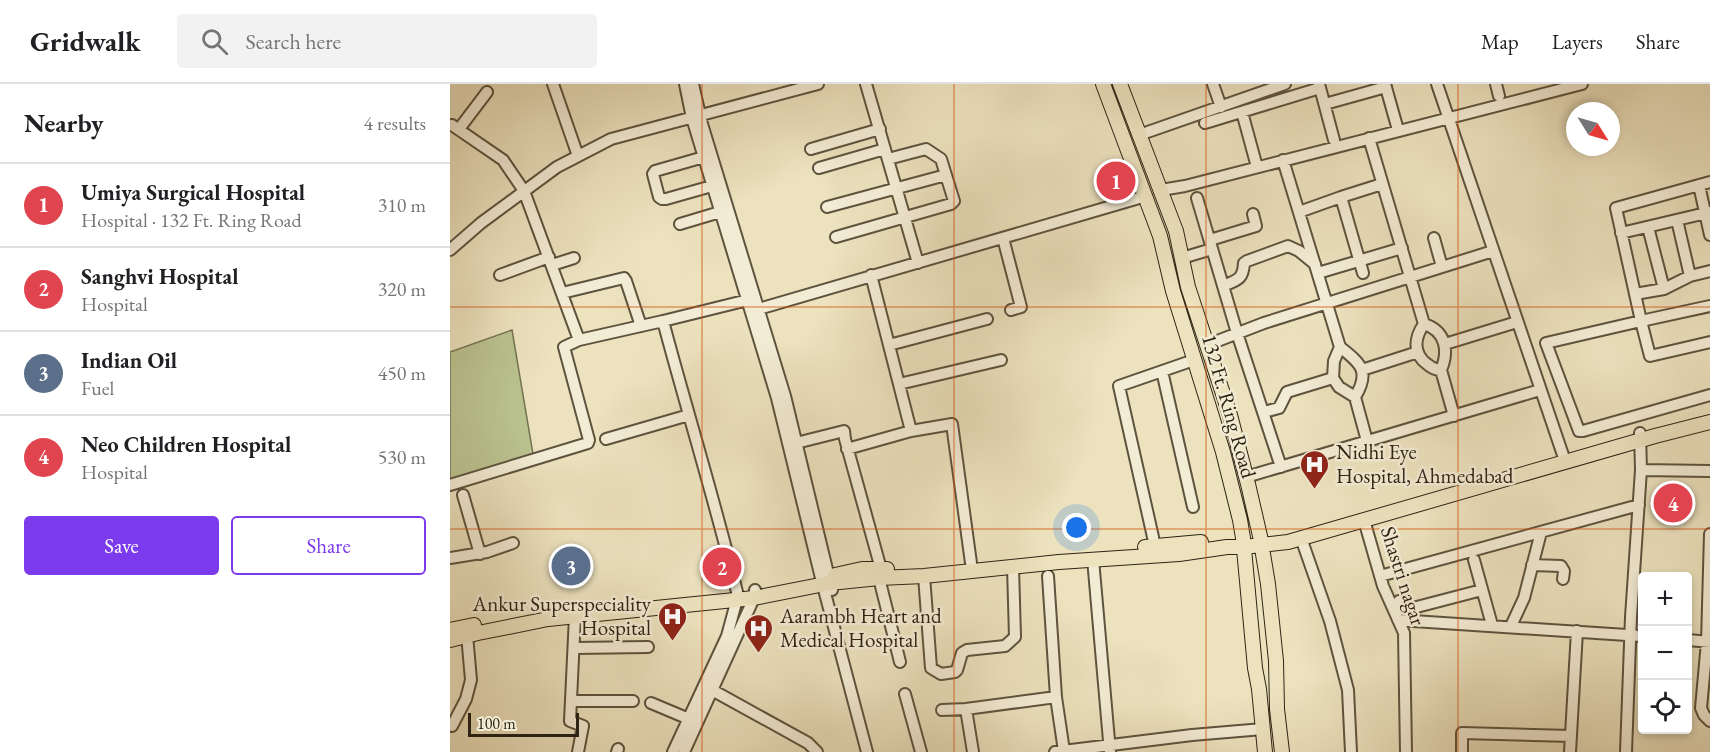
<!DOCTYPE html>
<meta charset="utf-8">
<style>
body{margin:0;font-family:"EB Garamond",serif;background:#f2f2f2;color:#202124}
.controls{position:absolute;right:18px;bottom:18px;display:grid;overflow:hidden;border-radius:6px;box-shadow:0 3px 9px #0003}
.controls button{width:54px;height:54px;display:grid;place-items:center;padding:0;border:0;border-bottom:2px solid #e0e0e0;background:#fff;color:#202124;font:30px sans-serif}
.compass{position:absolute;left:1116px;top:18px;width:54px;height:54px;border-radius:50%;background:#fff;box-shadow:0 3px 9px #0003;rotate:127deg}
.scale{position:absolute;left:18px;bottom:15px;width:111px;box-sizing:border-box;padding-left:6px;border:3px solid #2f2314;border-top:0;font-size:16px;line-height:21px;white-space:nowrap;color:#2f2314;-webkit-text-stroke:4px #f3ecd5;paint-order:stroke}
.you{position:absolute;left:627px;top:444px;width:21px;height:21px;margin:-15px;border:4px solid #fff;border-radius:50%;background:#1a73e8;box-shadow:0 0 0 9px #1a73e833}
.badge{display:grid;place-items:center;width:39px;height:39px;border-radius:50%;background:#7c3aed;color:#fff;font-size:20px;font-weight:700}
.pin{position:absolute;translate:-50% -50%;border:3px solid #fff;box-shadow:0 2px 6px #0006}
.list{margin:0;padding:0;list-style:none}
h2{display:flex;justify-content:space-between;align-items:center;height:78px;margin:0;padding:0 24px;font-size:26px}
h2 small{font-size:20px;font-weight:400;color:#757577}
.list li{display:grid;grid-template-columns:39px 1fr auto;gap:18px;align-items:center;box-sizing:border-box;height:84px;padding:0 24px;border-top:2px solid #e0e0e0}
.list b{display:block;font-size:22px;white-space:nowrap}
.list p{margin:0;font-size:20px;white-space:nowrap;color:#757577}
.list em{font-size:20px;font-style:normal;color:#757577}
.actions{display:flex;gap:12px;padding:18px 24px}
.actions a{flex:1;padding:14px 0;border:2px solid #7c3aed;border-radius:6px;text-align:center;font-size:21px;color:#7c3aed}
.actions .main{background:#7c3aed;color:#fff}
.icon{flex:none;width:33px;height:33px;fill:none;stroke:currentColor;stroke-width:2;stroke-linecap:round;stroke-linejoin:round}
.map{position:relative;flex:none;width:1260px;height:668px;overflow:hidden}
header{display:flex;align-items:center;gap:36px;box-sizing:border-box;height:84px;padding:0 30px;background:#fff;border-bottom:2px solid #e0e0e0}
header strong{font-size:28px}
nav{display:flex;gap:33px;margin-inline-start:auto;font-size:21px}
.search{width:420px;height:54px;background:#f2f2f2;display:flex;align-items:center;gap:15px;box-sizing:border-box;padding:0 21px;border-radius:6px;color:#757577;font-size:22px}
main{display:flex}
aside{flex:1;background:#fff}
.map>svg:first-child{display:block}
</style>
<header>
<strong>Gridwalk</strong>
<div class="search"><svg class="icon" aria-label="search" viewBox="0 0 24 24"><circle cx="10" cy="10" r="6"/><path d="M15 15l6 6"/></svg>Search here</div>
<nav><a>Map</a><a>Layers</a><a>Share</a></nav>
</header>
<main>
<aside>
<h2>Nearby<small>4 results</small></h2>
<ul class="list">
<li><span class="badge" style="background:#e0444e">1</span><div><b>Umiya Surgical Hospital</b><p>Hospital · 132 Ft. Ring Road</p></div><em>310 m</em></li>
<li><span class="badge" style="background:#e0444e">2</span><div><b>Sanghvi Hospital</b><p>Hospital</p></div><em>320 m</em></li>
<li><span class="badge" style="background:#5c6f8a">3</span><div><b>Indian Oil</b><p>Fuel</p></div><em>450 m</em></li>
<li><span class="badge" style="background:#e0444e">4</span><div><b>Neo Children Hospital</b><p>Hospital</p></div><em>530 m</em></li>
</ul>
<div class="actions"><a class="main">Save</a><a>Share</a></div>
</aside>
<div class="map">
<svg width="1260" height="668" viewBox="0 0 1260 668">
<rect width="100%" height="100%" fill="#ece2be"/>
<filter id="stains"><feTurbulence type="fractalNoise" baseFrequency=".00333" numOctaves="4"/><feColorMatrix values="0 0 0 0 .2 0 0 0 0 .09 0 0 0 0 .02 0 0 0 .5 -.17"/></filter>
<radialGradient id="worn" r=".72"><stop offset=".6" stop-color="#630" stop-opacity="0"/><stop offset="1" stop-color="#630" stop-opacity=".3"/></radialGradient>
<path fill="#bac390" stroke="#747352" stroke-width="1.5" d="M 62,246 L 83,370 L 0,400 L 0,268 Z"/>
<g fill="none" stroke-linecap="round" stroke-linejoin="round">
<defs>
<path id="minor" d="M 103,0 L 128,72
M 235,0 L 242,34 L 327,314 L 371,494 L 417,668
M 243,0 L 252,40 L 335,312 L 382,506
M 416,0 L 468,179
M 763,0 L 771,23
M 869,0 L 884,56
M 935,0 L 948,46
M 987,0 L 1115,377
M 1046,0 L 1049,12
M 875,20 L 936,3
M 792,28 L 807,83
M 755,39 L 870,4
M 2,41 L 53,76 L 74,107 L 129,256 L 213,237
M 9,45 L 37,8
M 689,51 L 835,0
M 919,54 L 974,240 C 996,247 999,267 991,286 L 1004,332
M 361,65 L 430,45
M 254,73 L 205,87 L 203,90 L 209,113 L 212,115 L 216,115 L 262,102
M 833,76 L 890,263 C 910,279 921,287 905,313
M 369,84 L 435,65
M 1260,98 L 1166,124 L 1191,237 L 1096,259 L 1129,347 L 1133,347 L 1260,311
M 1249,101 L 1260,151
M 711,106 L 735,102 L 1132,0
M 891,113 L 932,100
M 747,114 L 787,249 L 831,383
M 377,123 L 496,91
M 849,128 L 891,113 L 913,189
M 1227,136 L 1240,192
M 230,140 L 270,128
M 1198,143 L 1214,205
M 1171,149 L 1260,128
M 386,153 L 501,120 L 504,117 L 491,75 L 476,65 L 438,75
M 553,154 L 571,223 L 561,226
M 984,154 L 992,183
M 760,156 L 806,142 L 803,130
M 0,166 L 31,139 L 107,83 L 161,55 L 368,0
M 732,174 L 762,165
M 102,181 L 124,174
M 868,189 L 952,164
M 50,191 L 99,173
M 421,191 L 461,347
M 773,202 C 787,196 793,196 794,179 L 797,177 L 838,162 L 849,167 L 865,180
M 112,209 L 174,194 L 176,197 L 191,242
M 1185,210 L 1214,205 L 1240,192 L 1260,187
M 1260,222 L 1191,237 L 1200,272 L 1260,258
M 302,227 L 696,112
M 974,240 C 964,254 963,270 977,280 C 982,284 985,286 991,286
M 995,260 L 1067,238
M 439,261 L 537,235
M 757,261 L 814,239 L 1043,167
M 890,263 L 884,277 L 883,294 L 889,303 L 905,313 L 917,357
M 912,286 L 968,268
M 712,287 L 743,423
M 449,300 L 551,276
M 814,328 L 829,324 L 837,308 L 883,294
M 156,355 L 239,331
M 346,359 L 394,347 L 395,355 L 431,485
M 397,365 L 461,347 L 502,340 L 521,479
M 1191,386 L 1260,387
M 796,393 L 1090,306
M 0,401 L 138,359 L 139,356 L 114,263 L 129,256
M 13,411 L 30,470
M 914,436 L 933,502 L 954,549 L 956,668
M 1260,450 L 1257,558 L 1251,624 L 1254,631 L 1260,637
M 851,454 L 880,537 L 898,606 L 901,668
M 705,462 L 669,302 L 744,276
M 0,474 L 37,468 L 63,459
M 643,475 L 660,668
M 1024,476 L 1042,541
M 1082,481 L 1111,482 L 1114,487 L 1113,495
M 474,492 L 481,584 L 491,590 L 505,588 L 507,586 L 512,569 L 517,566 L 555,562 L 565,553 L 563,483
M 598,492 L 606,613 L 614,667
M 930,492 L 1189,421
M 429,494 L 450,578
M 949,517 L 954,524 L 959,525 L 1032,506
M 125,532 L 120,637 L 133,642 L 128,668
M 948,536 L 1192,552
M 1061,542 L 1074,514 L 1091,448
M 1238,556 L 1260,558
M 124,564 L 198,563
M 262,606 L 358,659 L 367,668
M 455,610 L 471,668
M 121,617 L 183,617
M 201,619 L 239,635
M 516,625 L 523,668
M 492,626 L 516,625 L 606,613
M 2,642 L 16,615 L 21,596 L 17,551
M 167,668 L 168,665
M 223,668 L 277,552 L 287,515 L 287,508 C 265,417 237,327 213,237 L 302,215
M 234,668 L 304,514 L 305,506
M 605,668 L 742,651 L 813,645
M 1012,668 L 1012,649 L 1121,652
M 1120,668 L 1127,547
M 1176,668 L 1181,533 L 1191,386 L 1190,349"/>
<path id="major" d="M 653,0 L 710,152 L 723,207 L 773,368 L 790,436 L 793,454 L 805,584 L 809,605 L 815,668
M 670,0 L 726,147 L 738,203 L 780,331 L 798,400 L 810,452 L 818,500 L 826,577 L 827,625 L 832,668
M 695,463 L 751,458
M 385,491 L 412,485 L 437,485
M 0,546 L 24,541
M 0,556 L 28,549 L 98,535 L 304,514 L 380,499 L 429,494 L 474,492 L 609,478 L 729,470 L 777,463 L 794,463 L 838,458 L 1205,352 L 1260,338"/>
</defs>
<use href="#minor" stroke="#5e533e" stroke-width="14"/>
<use href="#major" stroke="#2f2314" stroke-width="16"/>
<use href="#minor" stroke="#f3ecd5" stroke-width="10"/>
<use href="#major" stroke="#ece2be" stroke-width="14"/>
</g>
<path fill="none" stroke="#d6540d" stroke-width="1.5" stroke-opacity="0.55" d="M 252,0 L 252,668M 504,0 L 504,668M 756,0 L 756,668M 1008,0 L 1008,668M 0,223 L 1260,223M 0,445 L 1260,445"/>
<defs>
<symbol id="hospital-pin" viewBox="-11 -11 22 30"><path d="M0 17L-7.5 6A9.5 9.5 0 1 1 7.5 6Z" fill="#8f2418" stroke="#f3ecd5"/><path d="M-5-5h3v3.5h4V-5h3V5h-3V1.5h-4V5h-3Z" fill="#fff"/></symbol>
</defs>
<g fill-rule="evenodd">
<use href="#hospital-pin" x="848" y="364" width="33" height="45"/>
<use href="#hospital-pin" x="206" y="516" width="33" height="45"/>
<use href="#hospital-pin" x="292" y="528" width="33" height="45"/>
</g>
<g text-anchor="middle" stroke-width="5" stroke-linejoin="round" paint-order="stroke">
<g font-size="21" fill="#2f2314" stroke="#f3ecd5">
<text transform="translate(779 322) rotate(74)" y="7">132 Ft. Ring Road</text>
<text transform="translate(953 492) rotate(72)" y="7">Shastri nagar</text>
</g>
<g font-size="21" fill="#2f2314" stroke="#f3ecd5" text-anchor="start">
<text x="886" y="375">Nidhi Eye<tspan x="886" dy="24">Hospital, Ahmedabad</tspan></text>
<text x="201" y="527" text-anchor="end">Ankur Superspeciality<tspan x="201" dy="24">Hospital</tspan></text>
<text x="330" y="539">Aarambh Heart and<tspan x="330" dy="24">Medical Hospital</tspan></text>
</g>
</g>
<rect width="100%" height="100%" filter="url(#stains)"/>
<rect width="100%" height="100%" fill="url(#worn)"/>
</svg>
<div class="controls">
<button>+</button>
<button>−</button>
<button><svg class="icon" aria-label="locate" viewBox="0 0 24 24"><circle cx="12" cy="12" r="6"/><path d="M12 2v4M12 18v4M2 12h4M18 12h4"/></svg></button>
</div>
<svg class="compass" viewBox="-18 -18 36 36"><path d="M0-13l5 13h-10z" fill="#e53935"/><path d="M0 13l5-13h-10z" fill="#757577"/></svg>
<div class="scale">100 m</div>
<div class="you"></div>
<div class="pin badge" style="left:666px;top:97px;background:#e0444e">1</div>
<div class="pin badge" style="left:272px;top:483px;background:#e0444e">2</div>
<div class="pin badge" style="left:121px;top:482px;background:#5c6f8a">3</div>
<div class="pin badge" style="left:1223px;top:419px;background:#e0444e">4</div>
</div>
</main>
